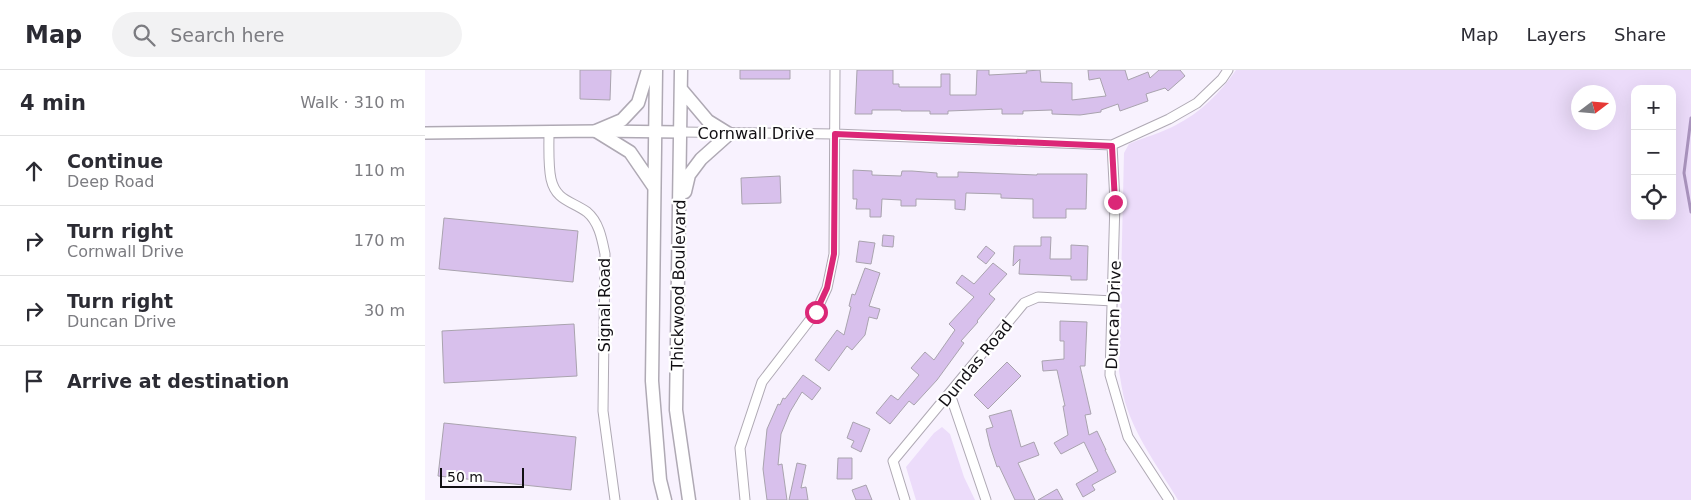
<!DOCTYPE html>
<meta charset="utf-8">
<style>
body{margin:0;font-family:"DejaVu Sans",sans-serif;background:#f2f2f3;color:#2b2b33}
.controls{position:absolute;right:15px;top:15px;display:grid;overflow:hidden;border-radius:10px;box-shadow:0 5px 20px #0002}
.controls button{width:45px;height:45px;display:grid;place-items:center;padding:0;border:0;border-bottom:1px solid #e1e1e2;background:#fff;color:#2b2b33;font:25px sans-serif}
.compass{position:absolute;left:1146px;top:15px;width:45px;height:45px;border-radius:50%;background:#fff;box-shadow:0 5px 20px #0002;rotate:74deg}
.scale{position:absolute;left:15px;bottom:12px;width:84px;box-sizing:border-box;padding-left:5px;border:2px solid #110f13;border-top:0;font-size:14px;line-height:18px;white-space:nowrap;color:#110f13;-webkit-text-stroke:4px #fff;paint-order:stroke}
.stop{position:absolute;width:15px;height:15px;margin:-11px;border:4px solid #db2777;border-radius:50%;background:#fff}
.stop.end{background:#db2777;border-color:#fff;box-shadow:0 1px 5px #0008}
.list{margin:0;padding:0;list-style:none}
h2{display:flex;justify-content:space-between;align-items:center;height:65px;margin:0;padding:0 20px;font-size:21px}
h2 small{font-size:16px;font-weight:400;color:#7c7c81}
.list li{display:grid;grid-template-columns:32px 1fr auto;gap:15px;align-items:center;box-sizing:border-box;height:70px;padding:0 20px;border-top:1px solid #e1e1e2}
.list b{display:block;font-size:19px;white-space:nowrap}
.list p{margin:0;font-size:16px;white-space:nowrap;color:#7c7c81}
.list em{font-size:16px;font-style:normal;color:#7c7c81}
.icon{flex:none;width:28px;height:28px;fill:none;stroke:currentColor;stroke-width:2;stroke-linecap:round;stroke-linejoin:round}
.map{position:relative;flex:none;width:1266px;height:430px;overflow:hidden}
header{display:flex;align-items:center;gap:30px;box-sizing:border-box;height:70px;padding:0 25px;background:#fff;border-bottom:1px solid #e1e1e2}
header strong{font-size:24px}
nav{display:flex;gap:28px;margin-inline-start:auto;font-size:18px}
.search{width:350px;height:45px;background:#f2f2f3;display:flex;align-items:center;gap:12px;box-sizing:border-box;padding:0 18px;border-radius:28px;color:#7c7c81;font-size:19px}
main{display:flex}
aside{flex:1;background:#fff}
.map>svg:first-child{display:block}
</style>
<header>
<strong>Map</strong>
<div class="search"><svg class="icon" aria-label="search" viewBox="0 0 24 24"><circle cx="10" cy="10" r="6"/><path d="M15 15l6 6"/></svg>Search here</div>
<nav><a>Map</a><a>Layers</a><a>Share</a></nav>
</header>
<main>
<aside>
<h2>4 min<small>Walk · 310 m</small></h2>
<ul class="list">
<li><svg class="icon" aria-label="ahead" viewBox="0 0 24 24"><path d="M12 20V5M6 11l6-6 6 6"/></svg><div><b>Continue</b><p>Deep Road</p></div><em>110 m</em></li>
<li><svg class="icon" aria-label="right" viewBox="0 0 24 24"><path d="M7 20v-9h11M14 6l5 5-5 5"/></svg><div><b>Turn right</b><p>Cornwall Drive</p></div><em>170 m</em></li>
<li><svg class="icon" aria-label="right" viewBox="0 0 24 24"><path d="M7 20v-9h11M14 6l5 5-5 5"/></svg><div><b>Turn right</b><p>Duncan Drive</p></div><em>30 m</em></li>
<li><svg class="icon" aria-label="arrive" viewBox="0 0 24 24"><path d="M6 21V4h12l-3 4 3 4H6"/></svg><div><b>Arrive at destination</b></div></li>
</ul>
</aside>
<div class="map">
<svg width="1266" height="430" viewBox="0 0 1266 430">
<rect width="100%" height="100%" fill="#f8f2fe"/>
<path fill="#ecdcfa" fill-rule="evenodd" d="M 811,0 L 1266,0 L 1266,430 L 753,430 C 734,398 711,368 700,332 C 697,322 696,311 694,301 L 699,83 L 704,74 C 719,67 737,63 751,55 C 775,43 796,22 811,0 ZM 1210,19 L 1247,19 L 1247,146 L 1210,146 ZM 1154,22 L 1184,22 L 1184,52 L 1154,52 Z
M 517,357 L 525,364 L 539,407 L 550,430 L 491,430 L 481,397 L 509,363 Z"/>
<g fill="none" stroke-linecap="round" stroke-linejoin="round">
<path stroke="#aa94be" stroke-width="3" d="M 1266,48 L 1259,103 L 1266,142"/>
</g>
<path fill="#d8c0ec" stroke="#a9a3ae" d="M 155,0 L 186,0 L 185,30 L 155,29 Z
M 315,0 L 365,0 L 365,9 L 315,9 Z
M 432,0 L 468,0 L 468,14 L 474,14 L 474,17 L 516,17 L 516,4 L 525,4 L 525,25 L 551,25 L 552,0 L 564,0 L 564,5 L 602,3 L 601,1 L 615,0 L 616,12 L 647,13 L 647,30 L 681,26 L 675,8 L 664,10 L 663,0 L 700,0 L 703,10 L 723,2 L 725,8 L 734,0 L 755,0 L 760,6 L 743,21 L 740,18 L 721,24 L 723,31 L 695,41 L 693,34 L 676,40 L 676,42 L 655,45 L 627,44 L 627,40 L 598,41 L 598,44 L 577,44 L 577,39 L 523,41 L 523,44 L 505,44 L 505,41 L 476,41 L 476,40 L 447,40 L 447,44 L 430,44 Z
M 428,100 L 447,101 L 447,105 L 476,106 L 477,101 L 487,101 L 512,103 L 512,107 L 533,107 L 533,102 L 612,105 L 612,104 L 662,104 L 661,139 L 641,139 L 641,148 L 608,148 L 608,129 L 576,128 L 576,124 L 541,123 L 540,140 L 530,139 L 530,130 L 491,129 L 491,136 L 476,136 L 476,130 L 457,129 L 456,147 L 445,147 L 445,139 L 431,139 L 432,129 L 428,129 Z
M 355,106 L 356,133 L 317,134 L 316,108 Z
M 19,148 L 153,161 L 148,212 L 14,199 Z
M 458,165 L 469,166 L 468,177 L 457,176 Z
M 616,167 L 626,167 L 625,189 L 646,189 L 646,175 L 663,176 L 662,210 L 646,210 L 646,206 L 594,204 L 595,189 L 588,196 L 589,176 L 616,176 Z
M 434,171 L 450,173 L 446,194 L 431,192 Z
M 561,176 L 570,183 L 561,194 L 552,187 Z
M 568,193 L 582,204 L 564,224 L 570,229 L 552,251 L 553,252 L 536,271 L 539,273 L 512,310 L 489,335 L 484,331 L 465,354 L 451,343 L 466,325 L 473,330 L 494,305 L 486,298 L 500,282 L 509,290 L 530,260 L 524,254 L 549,227 L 531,213 L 537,205 L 549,214 Z
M 440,198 L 455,203 L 444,236 L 455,239 L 452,249 L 444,247 L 440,265 L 427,280 L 422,276 L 404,301 L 390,290 L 412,260 L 419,265 L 426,237 L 424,236 L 427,224 L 430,225 Z
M 635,251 L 662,252 L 660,296 L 655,296 L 666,344 L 660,345 L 664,365 L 672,361 L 681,380 L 680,380 L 691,402 L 667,415 L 670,420 L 658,427 L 651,414 L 673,401 L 659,372 L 636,384 L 629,373 L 643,365 L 638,336 L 640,336 L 632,300 L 618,301 L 617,291 L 639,289 L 639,271 L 635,271 Z
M 149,254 L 152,306 L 19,313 L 17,261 Z
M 582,292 L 596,306 L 563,339 L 549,325 Z
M 378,305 L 396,318 L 387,330 L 377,322 L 365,342 L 356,364 L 353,395 L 357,394 L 362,430 L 342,430 L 338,399 L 342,359 L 353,334 L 355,335 L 358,328 L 360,329 Z
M 586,340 L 596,377 L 609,372 L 614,385 L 593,393 L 610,430 L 590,430 L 574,396 L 572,397 L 565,376 L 561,359 L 568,357 L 564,346 Z
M 428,352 L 445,359 L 436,382 L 426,377 L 429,371 L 422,368 Z
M 19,353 L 151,367 L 146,420 L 13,406 Z
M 413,388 L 427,388 L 427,409 L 412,409 Z
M 372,393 L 381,395 L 376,418 L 381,417 L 383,430 L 364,430 Z
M 441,415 L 447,430 L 431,430 L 427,420 Z
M 632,419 L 638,430 L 613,430 Z"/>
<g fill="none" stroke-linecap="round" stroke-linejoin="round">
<defs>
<path id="minor" d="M 124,62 C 124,76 123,95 126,109 C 131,131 147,131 162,142 C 174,152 177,169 180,184 L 178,341 L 190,430
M 255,62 L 410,64 L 687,75 L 744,49 L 772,33 L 797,9 L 803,0
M 687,75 L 690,132 L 685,305 L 703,367 L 744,430
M 525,324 L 561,430
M 320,430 L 315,378 L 337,312 L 391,242 L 402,218 L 409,184 L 410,0
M 480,430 L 468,391 L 599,233 L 613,227 L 688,231"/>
<path id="tertiary" d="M 0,63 L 171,61 L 255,62"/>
<path id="secondary" d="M 231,0 L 227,311 L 235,410 L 240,430
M 256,0 L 251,340 L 264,430
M 256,19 L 283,51 L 304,64 L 276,89 L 264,105 L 260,122
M 171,61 L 197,50 L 213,33 L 223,0
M 171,61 L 205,82 L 229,117"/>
</defs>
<use href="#minor" stroke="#afa9b4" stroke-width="11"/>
<use href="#tertiary" stroke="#afa9b4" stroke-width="14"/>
<use href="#secondary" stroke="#afa9b4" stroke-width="15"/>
<use href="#minor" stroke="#fff" stroke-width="9"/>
<use href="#tertiary" stroke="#fff" stroke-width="11"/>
<use href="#secondary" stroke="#fff" stroke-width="12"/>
</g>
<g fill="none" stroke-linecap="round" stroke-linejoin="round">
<path stroke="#db2777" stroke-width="6" d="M 391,242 L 402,218 L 409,184 L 410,64 L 687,76 L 690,132"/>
</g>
<g text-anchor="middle" stroke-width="4.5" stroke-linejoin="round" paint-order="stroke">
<g font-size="16" fill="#110f13" stroke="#fff">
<text x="331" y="69">Cornwall Drive</text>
<text transform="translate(253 215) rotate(-89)" y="6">Thickwood Boulevard</text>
<text transform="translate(179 235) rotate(-90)" y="6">Signal Road</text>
<text transform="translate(688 245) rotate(-88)" y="6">Duncan Drive</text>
<text transform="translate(550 293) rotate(-51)" y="6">Dundas Road</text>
</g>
</g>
</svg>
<div class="controls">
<button>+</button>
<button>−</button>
<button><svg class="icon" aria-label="locate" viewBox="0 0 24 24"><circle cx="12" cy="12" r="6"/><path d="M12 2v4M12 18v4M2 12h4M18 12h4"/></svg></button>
</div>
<svg class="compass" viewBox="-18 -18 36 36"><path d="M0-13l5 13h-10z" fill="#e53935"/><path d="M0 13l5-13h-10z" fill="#7c7c81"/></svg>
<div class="scale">50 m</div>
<div class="stop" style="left:391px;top:242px"></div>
<div class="stop end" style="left:690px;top:132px"></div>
</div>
</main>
